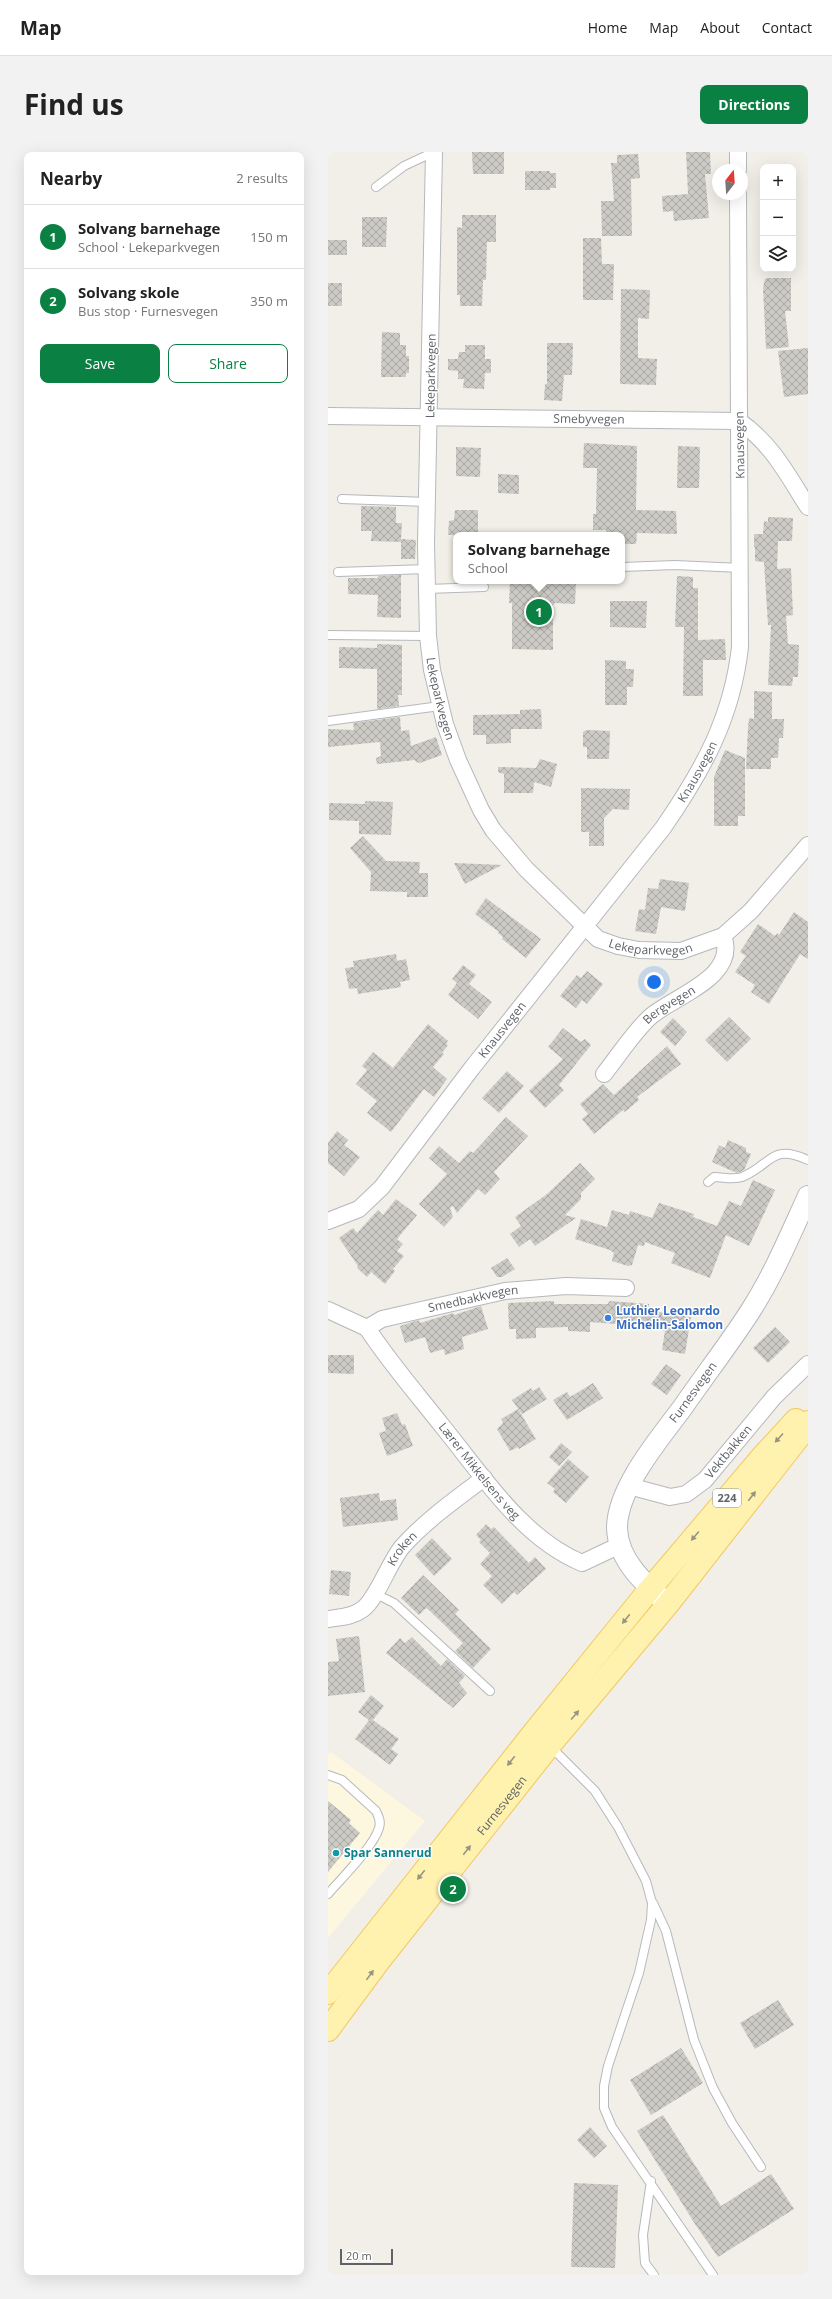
<!DOCTYPE html>
<meta charset="utf-8">
<style>
body{margin:0;font-family:"Open Sans",sans-serif;background:#f2f2f2;color:#222}
.controls{position:absolute;right:12px;top:12px;display:grid;overflow:hidden;border-radius:8px;box-shadow:0 4px 16px #0002}
.controls button{width:36px;height:36px;display:grid;place-items:center;padding:0;border:0;border-bottom:1px solid #e0e0e0;background:#fff;color:#222;font:20px sans-serif}
.compass{position:absolute;left:384px;top:12px;width:36px;height:36px;border-radius:50%;background:#fff;box-shadow:0 4px 16px #0002;rotate:17deg}
.scale{position:absolute;left:12px;bottom:10px;width:53px;box-sizing:border-box;padding-left:4px;border:2px solid #5f6368;border-top:0;font-size:11px;line-height:14px;white-space:nowrap;color:#5f6368;-webkit-text-stroke:3px #fff;paint-order:stroke}
.you{position:absolute;left:326px;top:830px;width:14px;height:14px;margin:-10px;border:3px solid #fff;border-radius:50%;background:#1a73e8;box-shadow:0 0 0 6px #1a73e833}
.badge{display:grid;place-items:center;width:26px;height:26px;border-radius:50%;background:#0b8043;color:#fff;font-size:13px;font-weight:700}
.pin{position:absolute;translate:-50% -50%;border:2px solid #fff;box-shadow:0 1px 4px #0006}
.popup{position:absolute;left:125px;top:380px;width:172px;height:52px;box-sizing:border-box;display:grid;place-content:center;border-radius:8px;background:#fff;filter:drop-shadow(0 1px 3px #0005);font-size:13px;white-space:nowrap;color:#767676}
.popup b{font-size:15px;color:#222}
.popup::after{content:'';position:absolute;left:50%;top:100%;margin-left:-8px;border:8px solid transparent;border-top-color:#fff}
.list{margin:0;padding:0;list-style:none}
h2{display:flex;justify-content:space-between;align-items:center;height:52px;margin:0;padding:0 16px;font-size:17px}
h2 small{font-size:13px;font-weight:400;color:#767676}
.list li{display:grid;grid-template-columns:26px 1fr auto;gap:12px;align-items:center;box-sizing:border-box;height:64px;padding:0 16px;border-top:1px solid #e0e0e0}
.list b{display:block;font-size:15px;white-space:nowrap}
.list p{margin:0;font-size:13px;white-space:nowrap;color:#767676}
.list em{font-size:13px;font-style:normal;color:#767676}
.actions{display:flex;gap:8px;padding:12px 16px}
.actions a{flex:1;padding:9px 0;border:1px solid #0b8043;border-radius:8px;text-align:center;font-size:14px;color:#0b8043}
.actions .main{background:#0b8043;color:#fff}
.icon{flex:none;width:22px;height:22px;fill:none;stroke:currentColor;stroke-width:2;stroke-linecap:round;stroke-linejoin:round}
.map{position:relative;flex:none;width:480px;height:2123px;overflow:hidden;border-radius:8px}
header{display:flex;align-items:center;gap:24px;box-sizing:border-box;height:56px;padding:0 20px;background:#fff;border-bottom:1px solid #e0e0e0}
header strong{font-size:19px}
nav{display:flex;gap:22px;margin-inline-start:auto;font-size:14px}
.intro{display:flex;align-items:center;justify-content:space-between;box-sizing:border-box;height:96px;padding:0 24px}
h1{margin:0;font-size:28px}
.button{padding:10px 18px;border-radius:8px;background:#0b8043;color:#fff;font-size:14px;font-weight:700}
main{display:flex;gap:24px;padding:0 24px}
aside{flex:1;background:#fff;border-radius:8px;box-shadow:0 4px 16px #0002}
.map>svg:first-child{display:block}
</style>
<header>
<strong>Map</strong>
<nav><a>Home</a><a>Map</a><a>About</a><a>Contact</a></nav>
</header>
<div class="intro"><h1>Find us</h1><a class="button">Directions</a></div>
<main>
<aside>
<h2>Nearby<small>2 results</small></h2>
<ul class="list">
<li><span class="badge">1</span><div><b>Solvang barnehage</b><p>School · Lekeparkvegen</p></div><em>150 m</em></li>
<li><span class="badge">2</span><div><b>Solvang skole</b><p>Bus stop · Furnesvegen</p></div><em>350 m</em></li>
</ul>
<div class="actions"><a class="main">Save</a><a>Share</a></div>
</aside>
<div class="map">
<svg width="480" height="2123" viewBox="0 0 480 2123">
<defs>
<pattern id="building-cross-hatch" width="8" height="8" patternUnits="userSpaceOnUse"><rect width="8" height="8" fill="#cccac5"/><path d="M0 0l8 8M0 8l8-8" fill="none" stroke="#a9a8a4"/></pattern>
</defs>
<rect width="100%" height="100%" fill="#f1efe8"/>
<path fill="#fef7e0" d="M 3,1600 L 97,1669 L 0,1786 L 0,1603 Z"/>
<path fill="url(#building-cross-hatch)" d="M 144,0 L 176,0 L 176,22 L 145,22 Z
M 358,0 L 382,0 L 383,22 L 377,22 L 381,66 L 346,69 L 345,59 L 335,60 L 334,44 L 360,42 Z
M 310,2 L 312,26 L 303,27 L 304,84 L 274,84 L 273,49 L 286,49 L 283,11 L 289,11 L 289,3 Z
M 197,19 L 222,19 L 222,21 L 228,21 L 228,36 L 222,36 L 222,38 L 197,38 Z
M 134,63 L 168,63 L 168,90 L 159,90 L 158,128 L 155,128 L 154,154 L 132,154 L 132,143 L 129,143 L 129,75 L 134,76 Z
M 34,65 L 59,65 L 58,95 L 34,95 Z
M 255,86 L 273,86 L 274,112 L 286,112 L 285,148 L 255,148 Z
M 0,88 L 19,88 L 19,103 L 0,103 Z
M 440,126 L 463,126 L 463,159 L 457,159 L 461,195 L 438,197 L 435,136 L 437,127 Z
M 0,131 L 14,131 L 14,154 L 0,154 Z
M 293,137 L 322,138 L 321,167 L 310,166 L 310,206 L 329,207 L 328,233 L 292,232 Z
M 54,180 L 72,181 L 72,193 L 78,193 L 78,204 L 81,204 L 81,221 L 78,221 L 78,225 L 53,225 Z
M 219,191 L 245,191 L 244,223 L 236,223 L 234,249 L 216,248 L 217,232 L 219,232 Z
M 137,193 L 157,193 L 157,207 L 163,207 L 163,221 L 157,221 L 156,237 L 135,236 L 136,227 L 130,227 L 130,219 L 120,218 L 120,207 L 130,207 L 131,200 L 137,200 Z
M 480,196 L 480,242 L 456,245 L 450,199 Z
M 256,291 L 309,294 L 308,358 L 348,359 L 349,382 L 309,381 L 308,392 L 294,392 L 294,383 L 278,383 L 278,378 L 265,378 L 265,362 L 268,362 L 269,316 L 255,316 Z
M 350,294 L 372,295 L 371,336 L 349,336 Z
M 128,295 L 153,296 L 152,325 L 128,324 Z
M 170,322 L 191,323 L 191,342 L 170,341 Z
M 33,354 L 68,355 L 68,371 L 74,371 L 73,387 L 88,388 L 87,407 L 73,407 L 73,390 L 43,389 L 44,379 L 33,379 Z
M 127,358 L 150,358 L 150,383 L 120,383 L 121,369 L 126,368 Z
M 440,365 L 465,366 L 464,389 L 450,389 L 449,417 L 463,416 L 465,463 L 458,464 L 460,492 L 471,493 L 470,525 L 465,525 L 464,534 L 440,533 L 443,473 L 440,473 L 436,410 L 427,409 L 427,395 L 426,395 L 426,382 L 435,382 L 436,369 L 440,370 Z
M 73,423 L 73,466 L 49,465 L 50,443 L 20,442 L 20,426 L 50,426 L 50,424 Z
M 349,424 L 365,425 L 365,436 L 370,436 L 370,488 L 397,487 L 398,508 L 375,508 L 375,544 L 355,544 L 356,475 L 347,475 Z
M 182,429 L 248,429 L 247,452 L 227,451 L 225,453 L 225,498 L 184,497 L 184,451 L 181,451 Z
M 282,449 L 319,449 L 318,476 L 282,475 Z
M 49,492 L 74,493 L 74,543 L 70,543 L 71,554 L 49,557 L 49,517 L 11,516 L 11,495 L 49,496 Z
M 277,508 L 298,509 L 298,517 L 306,517 L 305,535 L 299,535 L 299,553 L 277,553 Z
M 426,539 L 444,540 L 444,567 L 456,567 L 455,586 L 451,586 L 450,606 L 443,606 L 443,617 L 418,617 L 420,576 L 421,566 L 426,567 Z
M 213,557 L 214,577 L 183,577 L 183,591 L 158,592 L 158,583 L 145,583 L 145,563 L 192,562 L 192,558 Z
M 72,565 L 73,579 L 81,578 L 83,594 L 108,585 L 114,603 L 92,611 L 88,610 L 87,608 L 49,612 L 48,606 L 53,604 L 52,590 L 0,595 L 0,577 L 26,578 L 25,571 Z
M 259,578 L 282,579 L 281,607 L 259,607 L 259,595 L 255,595 L 255,580 Z
M 397,598 L 417,606 L 417,664 L 410,664 L 410,674 L 386,674 L 386,625 Z
M 212,607 L 229,612 L 223,635 L 206,630 L 205,641 L 176,641 L 176,622 L 170,620 L 170,615 L 208,616 Z
M 253,636 L 302,637 L 301,658 L 285,657 L 276,666 L 276,694 L 261,694 L 261,680 L 253,680 Z
M 37,649 L 65,650 L 63,683 L 31,682 L 31,669 L 1,668 L 1,651 L 37,652 Z
M 35,684 L 58,709 L 92,710 L 91,721 L 100,721 L 100,745 L 79,745 L 79,740 L 42,739 L 43,720 L 22,696 Z
M 126,711 L 174,713 L 137,732 Z
M 332,727 L 361,731 L 357,759 L 333,755 L 328,782 L 307,779 L 311,757 L 317,758 L 320,736 L 330,737 Z
M 158,746 L 213,787 L 198,806 L 174,787 L 175,785 L 170,781 L 171,780 L 147,762 Z
M 466,760 L 480,770 L 480,807 L 472,802 L 441,852 L 423,840 L 427,833 L 407,820 L 418,804 L 412,800 L 430,772 L 447,784 L 449,781 L 451,783 Z
M 68,802 L 69,809 L 78,807 L 82,828 L 72,830 L 73,835 L 30,842 L 29,836 L 21,837 L 17,816 L 26,815 L 25,809 Z
M 135,813 L 148,823 L 141,832 L 164,850 L 150,867 L 120,843 L 129,831 L 124,827 Z
M 259,819 L 275,832 L 259,852 L 254,848 L 248,856 L 232,844 L 249,823 L 253,826 Z
M 401,865 L 423,887 L 399,910 L 377,888 Z
M 345,866 L 359,880 L 347,894 L 332,880 Z
M 100,872 L 120,889 L 118,892 L 120,893 L 114,901 L 116,902 L 105,915 L 119,927 L 106,945 L 96,937 L 63,980 L 39,961 L 49,949 L 28,932 L 39,918 L 34,914 L 45,900 L 65,916 Z
M 235,876 L 253,890 L 257,887 L 263,893 L 231,933 L 236,938 L 217,956 L 201,939 L 235,907 L 220,895 Z
M 339,894 L 353,912 L 309,945 L 311,948 L 297,960 L 295,958 L 266,982 L 254,967 L 260,962 L 252,952 L 275,932 L 286,943 Z
M 179,919 L 196,934 L 171,961 L 154,946 Z
M 178,965 L 200,984 L 166,1020 L 172,1027 L 157,1043 L 150,1037 L 129,1061 L 125,1054 L 122,1056 L 125,1065 L 116,1075 L 91,1052 L 119,1022 L 101,1006 L 111,994 L 131,1011 L 142,999 L 145,1001 Z
M 9,979 L 20,988 L 16,993 L 32,1005 L 16,1024 L 0,1011 L 0,991 Z
M 400,988 L 418,996 L 418,1000 L 423,1002 L 416,1018 L 412,1020 L 409,1021 L 384,1010 L 391,993 L 397,996 Z
M 252,1011 L 267,1027 L 253,1041 L 253,1047 L 237,1063 L 248,1066 L 207,1094 L 202,1087 L 191,1095 L 182,1082 L 193,1074 L 187,1065 L 219,1042 Z
M 425,1028 L 447,1038 L 421,1094 L 398,1083 L 382,1126 L 343,1111 L 347,1101 L 317,1090 L 316,1094 L 310,1093 L 304,1113 L 300,1114 L 284,1109 L 286,1101 L 282,1098 L 247,1087 L 253,1067 L 279,1075 L 284,1058 L 301,1063 L 302,1059 L 324,1066 L 331,1051 L 366,1062 L 365,1065 L 389,1074 L 401,1049 L 413,1054 Z
M 68,1047 L 89,1063 L 69,1087 L 75,1092 L 69,1099 L 76,1104 L 65,1117 L 67,1119 L 57,1132 L 43,1120 L 39,1125 L 29,1116 L 30,1114 L 11,1086 L 25,1076 L 29,1081 L 50,1058 L 55,1063 Z
M 179,1106 L 187,1117 L 174,1125 L 169,1125 L 163,1116 Z
M 226,1149 L 226,1152 L 280,1152 L 281,1149 L 321,1152 L 320,1158 L 363,1165 L 357,1202 L 334,1198 L 337,1179 L 328,1177 L 328,1175 L 262,1170 L 262,1180 L 240,1179 L 240,1175 L 208,1176 L 208,1186 L 188,1187 L 188,1177 L 181,1177 L 180,1151 Z
M 153,1154 L 160,1177 L 134,1185 L 136,1197 L 117,1203 L 116,1197 L 102,1201 L 97,1185 L 77,1191 L 72,1174 L 91,1168 L 92,1171 L 125,1161 L 126,1163 Z
M 447,1175 L 462,1190 L 440,1211 L 425,1196 Z
M 0,1203 L 26,1203 L 26,1222 L 0,1221 Z
M 338,1212 L 353,1223 L 339,1243 L 323,1232 Z
M 265,1231 L 275,1246 L 239,1268 L 225,1248 L 239,1240 L 242,1245 Z
M 211,1235 L 219,1247 L 194,1262 L 184,1248 L 203,1236 L 205,1239 Z
M 190,1257 L 208,1287 L 191,1297 L 190,1295 L 182,1299 L 169,1277 L 175,1271 L 173,1267 Z
M 69,1261 L 74,1273 L 77,1272 L 85,1294 L 59,1304 L 51,1281 L 58,1279 L 54,1266 Z
M 233,1291 L 244,1300 L 231,1314 L 221,1305 Z
M 240,1307 L 261,1325 L 238,1351 L 225,1340 L 227,1337 L 219,1331 Z
M 51,1341 L 52,1349 L 68,1347 L 70,1368 L 15,1375 L 12,1346 Z
M 158,1372 L 163,1377 L 166,1375 L 201,1411 L 207,1405 L 218,1417 L 189,1443 L 186,1440 L 174,1452 L 155,1433 L 164,1424 L 152,1412 L 162,1401 L 151,1390 L 153,1388 L 148,1383 Z
M 104,1386 L 124,1407 L 106,1424 L 87,1403 Z
M 3,1418 L 23,1420 L 21,1444 L 1,1442 Z
M 95,1423 L 131,1458 L 127,1462 L 163,1497 L 145,1516 L 127,1499 L 135,1491 L 101,1458 L 98,1456 L 91,1463 L 73,1446 Z
M 31,1484 L 37,1540 L 0,1544 L 0,1510 L 11,1509 L 8,1487 Z
M 84,1485 L 113,1514 L 119,1507 L 137,1524 L 131,1531 L 139,1541 L 125,1556 L 58,1501 L 72,1486 L 77,1491 Z
M 43,1543 L 56,1554 L 45,1568 L 71,1587 L 63,1597 L 70,1602 L 62,1613 L 27,1587 L 41,1568 L 30,1560 Z
M 0,1649 L 23,1668 L 21,1671 L 32,1681 L 0,1720 Z
M 450,1848 L 466,1873 L 427,1897 L 412,1871 Z
M 353,1896 L 375,1931 L 323,1963 L 302,1928 Z
M 335,1963 L 393,2054 L 443,2022 L 466,2057 L 390,2105 L 367,2072 L 309,1979 Z
M 262,1975 L 279,1994 L 266,2006 L 249,1988 Z
M 246,2031 L 290,2033 L 287,2116 L 243,2115 Z"/>
<g fill="none" stroke-linecap="round" stroke-linejoin="round">
<defs>
<path id="service" d="M 48,35 L 76,14 L 106,0
M 14,347 L 100,350
M 294,415 L 347,413 L 413,416
M 10,420 L 99,417
M 99,437 L 156,435
M 0,483 L 100,484
M 0,569 L 112,554
M 380,1030 L 386,1025 C 395,1025 405,1028 414,1025 C 444,1013 442,991 480,1008
M 46,1441 L 66,1451 L 162,1539
M 223,1595 L 267,1639 L 290,1675 L 318,1729 L 324,1751 L 323,1768 L 311,1821 L 280,1914 L 276,1934 L 276,1956 L 284,1975 L 385,2123
M 0,1623 L 14,1628 L 48,1659 C 51,1665 53,1670 51,1676 C 46,1694 13,1727 0,1742
M 325,1751 L 338,1779 L 366,1888 L 385,1936 L 404,1971 L 433,2015
M 323,2029 L 315,2083 L 317,2111 L 326,2123"/>
<g id="minor">
<path id="s1" d="M 106,0 L 98,392 L 100,484 L 104,518 L 117,572 L 130,608 L 153,658 L 165,678 L 198,717 L 270,787 L 290,794 L 311,798 L 353,799 L 395,784 L 423,759 L 480,693"/>
<path d="M 410,18 L 410,0"/>
<path id="s2" d="M 0,264 L 411,269 C 444,292 459,322 480,355"/>
<path id="s3" d="M 276,922 C 291,903 305,881 322,865 C 346,844 411,825 395,784"/>
<path id="s4" d="M 0,1069 L 31,1057 L 54,1035 L 144,916 L 335,676 C 375,618 404,566 412,495 L 410,42"/>
<path id="s5" d="M 0,1158 L 39,1176 L 54,1167 L 177,1139 L 238,1134 L 298,1136"/>
<path id="s6" d="M 39,1176 C 62,1211 89,1242 115,1275 C 155,1324 194,1386 254,1411 L 292,1393"/>
<path id="s7" d="M 301,1334 L 342,1345 L 358,1342 L 377,1328 L 446,1245 L 480,1212"/>
<path id="s8" d="M 0,1467 C 13,1465 24,1465 35,1457 C 49,1446 61,1411 74,1395 C 97,1369 128,1347 156,1326"/>
</g>
<g id="tertiary">
<path id="s9" d="M 340,1452 C 317,1432 290,1409 289,1376 C 289,1336 332,1286 355,1255 C 377,1223 402,1191 423,1158 C 446,1122 462,1083 480,1044"/>
</g>
<g id="primary">
<path d="M 0,1841 L 207,1579 L 322,1437 L 433,1306 L 468,1268"/>
<path id="s10" d="M 0,1878 L 51,1809 L 222,1593 L 340,1452 L 474,1281 L 480,1270"/>
</g>
</defs>
<use href="#service" stroke="#b5b8bc" stroke-width="10"/>
<use href="#minor" stroke="#b5b8bc" stroke-width="18"/>
<use href="#tertiary" stroke="#b5b8bc" stroke-width="22"/>
<use href="#primary" stroke="#f2c960" stroke-width="24"/>
<use href="#service" stroke="#fff" stroke-width="8"/>
<use href="#minor" stroke="#fff" stroke-width="16"/>
<use href="#tertiary" stroke="#fff" stroke-width="20"/>
<use href="#primary" stroke="#fff2af" stroke-width="22"/>
</g>
<defs><path id="oneway-solid" d="M-6-.8H1V-3.2L6.5 0L1 3.2V.8H-6Z"/></defs>
<g fill="#979581">
<use href="#oneway-solid" transform="translate(451 1286) rotate(132)"/>
<use href="#oneway-solid" transform="translate(424 1344) rotate(-52)"/>
<use href="#oneway-solid" transform="translate(367 1384) rotate(130)"/>
<use href="#oneway-solid" transform="translate(298 1467) rotate(129)"/>
<use href="#oneway-solid" transform="translate(247 1563) rotate(-50)"/>
<use href="#oneway-solid" transform="translate(183 1609) rotate(128)"/>
<use href="#oneway-solid" transform="translate(139 1698) rotate(-52)"/>
<use href="#oneway-solid" transform="translate(93 1723) rotate(128)"/>
<use href="#oneway-solid" transform="translate(42 1823) rotate(-54)"/>
</g>
<circle fill="#3f7fe0" stroke="#fff" stroke-width="1.5" cx="280" cy="1166" r="4"/>
<circle fill="#0f9aa8" stroke="#fff" stroke-width="1.5" cx="8" cy="1701" r="4"/>
<g text-anchor="middle" stroke-width="3" stroke-linejoin="round" paint-order="stroke">
<rect fill="#fff" stroke="#8f9295" stroke-width="1" x="385" y="1337" width="28" height="18" rx="3"/>
<g font-size="11" font-weight="bold" fill="#5f6368">
<text x="399" y="1350">224</text>
</g>
<g font-size="12" fill="#5f6368" stroke="#fff">
<text transform="translate(103 224) rotate(-89)" y="4">Lekeparkvegen</text>
<text dy="4" stroke="none"><textPath href="#s2" startOffset="261">Smebyvegen</textPath></text>
<text transform="translate(412 293) rotate(-91)" y="4">Knausvegen</text>
<text dy="4" stroke="none"><textPath href="#s1" startOffset="548">Lekeparkvegen</textPath></text>
<text dy="4" stroke="none"><textPath href="#s4" startOffset="587">Knausvegen</textPath></text>
<text dy="4" stroke="none"><textPath href="#s1" startOffset="896">Lekeparkvegen</textPath></text>
<text dy="4" stroke="none"><textPath href="#s3" startOffset="96">Bergvegen</textPath></text>
<text dy="4" stroke="none"><textPath href="#s4" startOffset="263">Knausvegen</textPath></text>
<text dy="4" stroke="none"><textPath href="#s5" startOffset="154">Smedbakkvegen</textPath></text>
<text dy="4" stroke="none"><textPath href="#s9" startOffset="252">Furnesvegen</textPath></text>
<text dy="4" stroke="none"><textPath href="#s7" startOffset="119">Vektbakken</textPath></text>
<text dy="4" stroke="none"><textPath href="#s6" startOffset="182">Lærer Mikkelsens veg</textPath></text>
<text dy="4" stroke="none"><textPath href="#s8" startOffset="109">Kroken</textPath></text>
<text dy="4" stroke="none"><textPath href="#s10" startOffset="284">Furnesvegen</textPath></text>
</g>
<g font-size="12" font-weight="bold" fill="#366cbe" stroke="#fff" text-anchor="start">
<text x="288" y="1163">Luthier Leonardo<tspan x="288" dy="14">Michelin-Salomon</tspan></text>
</g>
<g font-size="12" font-weight="bold" fill="#0d838f" stroke="#fff" text-anchor="start">
<text x="16" y="1705">Spar Sannerud</text>
</g>
</g>
</svg>
<div class="controls">
<button>+</button>
<button>−</button>
<button><svg class="icon" aria-label="layers" viewBox="0 0 24 24"><path d="M12 4l9 5-9 5-9-5zM3 14l9 5 9-5"/></svg></button>
</div>
<svg class="compass" viewBox="-18 -18 36 36"><path d="M0-13l5 13h-10z" fill="#e53935"/><path d="M0 13l5-13h-10z" fill="#767676"/></svg>
<div class="scale">20 m</div>
<div class="you"></div>
<div class="pin badge" style="left:211px;top:460px">1</div>
<div class="popup"><b>Solvang barnehage</b>School</div>
<div class="pin badge" style="left:125px;top:1737px">2</div>
</div>
</main>
